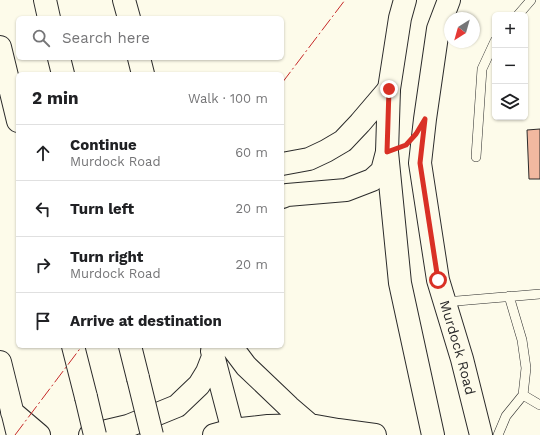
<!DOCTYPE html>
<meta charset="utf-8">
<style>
body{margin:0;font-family:"Work Sans",sans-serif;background:#f2f2f2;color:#202124}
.controls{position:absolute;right:12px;top:12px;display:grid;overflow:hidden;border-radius:6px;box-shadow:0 1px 3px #0004}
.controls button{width:36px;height:36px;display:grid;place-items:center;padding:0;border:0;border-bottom:1px solid #e0e0e0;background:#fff;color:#202124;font:20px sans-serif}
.compass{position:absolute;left:444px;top:12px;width:36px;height:36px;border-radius:50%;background:#fff;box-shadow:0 1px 3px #0004;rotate:217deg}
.stop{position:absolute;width:12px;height:12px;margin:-9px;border:3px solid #d93025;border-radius:50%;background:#fff}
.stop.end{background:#d93025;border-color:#fff;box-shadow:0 1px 4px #0008}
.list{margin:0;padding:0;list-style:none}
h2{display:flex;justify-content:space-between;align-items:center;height:52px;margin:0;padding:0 16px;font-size:17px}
h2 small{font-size:13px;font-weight:400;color:#757577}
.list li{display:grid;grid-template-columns:26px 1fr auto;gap:12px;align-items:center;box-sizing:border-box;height:56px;padding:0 16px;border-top:1px solid #e0e0e0}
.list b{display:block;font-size:15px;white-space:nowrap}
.list p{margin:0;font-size:13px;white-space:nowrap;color:#757577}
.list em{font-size:13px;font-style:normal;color:#757577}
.icon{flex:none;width:22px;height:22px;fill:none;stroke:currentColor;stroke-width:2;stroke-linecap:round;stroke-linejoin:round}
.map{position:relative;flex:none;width:540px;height:435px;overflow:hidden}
.search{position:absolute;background:#fff;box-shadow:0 1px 3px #0004;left:16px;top:16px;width:268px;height:44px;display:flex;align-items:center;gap:10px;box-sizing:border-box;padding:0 14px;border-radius:6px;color:#757577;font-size:15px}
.panel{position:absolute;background:#fff;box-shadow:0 1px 3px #0004;left:16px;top:72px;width:268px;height:276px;border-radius:6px}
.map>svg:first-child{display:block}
</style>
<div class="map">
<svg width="540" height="435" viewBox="0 0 540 435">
<rect width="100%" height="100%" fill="#fdfbea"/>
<path fill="#f2b8a0" stroke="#2b2b2b" d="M 540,129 L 540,179 L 529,179 L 527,130 Z"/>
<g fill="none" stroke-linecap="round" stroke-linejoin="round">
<defs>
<path id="service" d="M 518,15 L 531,0
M 476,157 L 482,69 L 495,41
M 509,296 L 522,340 L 526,368 L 523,395
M 445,302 L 540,294
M 498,435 L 506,416 L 523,395 L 540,405"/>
<g id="secondary">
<path d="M 405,0 L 400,18 L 389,89 L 387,152 L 400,283 L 433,435"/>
<path id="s1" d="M 449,0 L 438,29 L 425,119 L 420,163 L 438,280 L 462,359 L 481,435"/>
<path d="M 282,164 L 309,159 L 326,151 L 343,141 L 360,123 L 389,89"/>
<path d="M 282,197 L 287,195 L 346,190 L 372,180 L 382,171 L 387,152"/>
</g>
<path id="primary" d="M 124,0 L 129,18
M 139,58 L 143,74
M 231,346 L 246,366 L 289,407 L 310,425
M 212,351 L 234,435
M 0,362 L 18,435
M 12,412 L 39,435
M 90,435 L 128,426 L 177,406 L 199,385 L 207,372 L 214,354
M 214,435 L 232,430 L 268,426 L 310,425 L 338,430 L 375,435"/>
<path id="motorway" d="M 45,0 L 49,18
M 0,47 L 18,121
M 59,58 L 63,74
M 73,346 L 86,397
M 130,346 L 138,378"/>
</defs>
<use href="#service" stroke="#2b2b2b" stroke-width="10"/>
<use href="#secondary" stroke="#2b2b2b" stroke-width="24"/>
<use href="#primary" stroke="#2b2b2b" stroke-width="24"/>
<use href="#motorway" stroke="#2b2b2b" stroke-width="24"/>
<use href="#service" stroke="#fdfbea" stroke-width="9"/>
<use href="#secondary" stroke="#fdfbea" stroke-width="22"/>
<use href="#primary" stroke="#fdfbea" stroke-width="22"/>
<use href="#motorway" stroke="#fdfbea" stroke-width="22"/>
<defs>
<path id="motorway-bridge" d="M 138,378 L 152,435
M 86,397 L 95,435"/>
</defs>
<use href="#motorway-bridge" stroke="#2b2b2b" stroke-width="24" stroke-linecap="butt"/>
<use href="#motorway-bridge" stroke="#fdfbea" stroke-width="22"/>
<path stroke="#c62828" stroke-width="1" stroke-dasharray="14 3 2 3" stroke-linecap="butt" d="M 282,83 L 345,0
M 15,435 L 82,346"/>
</g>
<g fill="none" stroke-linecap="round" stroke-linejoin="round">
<path stroke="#d93025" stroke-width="5" d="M 389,89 L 387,152 L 406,145 L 416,134 L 425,119 L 420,163 L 438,280"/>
</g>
<g text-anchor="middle" stroke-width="3" stroke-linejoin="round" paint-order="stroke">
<g font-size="14" fill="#2b2b2b" stroke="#fdfbea">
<text dy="5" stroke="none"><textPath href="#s1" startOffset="355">Murdock Road</textPath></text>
</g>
</g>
</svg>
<div class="controls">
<button>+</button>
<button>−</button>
<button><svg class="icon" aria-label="layers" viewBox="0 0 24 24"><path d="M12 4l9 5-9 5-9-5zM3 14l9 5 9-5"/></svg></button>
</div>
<svg class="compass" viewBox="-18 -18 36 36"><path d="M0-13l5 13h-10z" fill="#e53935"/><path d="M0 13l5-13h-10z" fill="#757577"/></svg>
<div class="stop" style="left:438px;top:280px"></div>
<div class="stop end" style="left:389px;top:89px"></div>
<div class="search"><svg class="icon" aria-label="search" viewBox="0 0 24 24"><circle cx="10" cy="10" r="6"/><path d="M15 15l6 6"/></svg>Search here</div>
<section class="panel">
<h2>2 min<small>Walk · 100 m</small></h2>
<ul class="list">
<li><svg class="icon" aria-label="ahead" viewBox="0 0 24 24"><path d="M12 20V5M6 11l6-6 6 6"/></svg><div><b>Continue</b><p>Murdock Road</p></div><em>60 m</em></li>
<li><svg class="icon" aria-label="left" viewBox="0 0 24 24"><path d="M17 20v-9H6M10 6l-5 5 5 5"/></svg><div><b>Turn left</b></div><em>20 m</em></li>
<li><svg class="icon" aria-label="right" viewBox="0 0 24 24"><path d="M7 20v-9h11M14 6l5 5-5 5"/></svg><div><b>Turn right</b><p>Murdock Road</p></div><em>20 m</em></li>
<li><svg class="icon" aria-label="arrive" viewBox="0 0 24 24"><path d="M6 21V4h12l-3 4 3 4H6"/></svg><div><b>Arrive at destination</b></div></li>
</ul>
</section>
</div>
